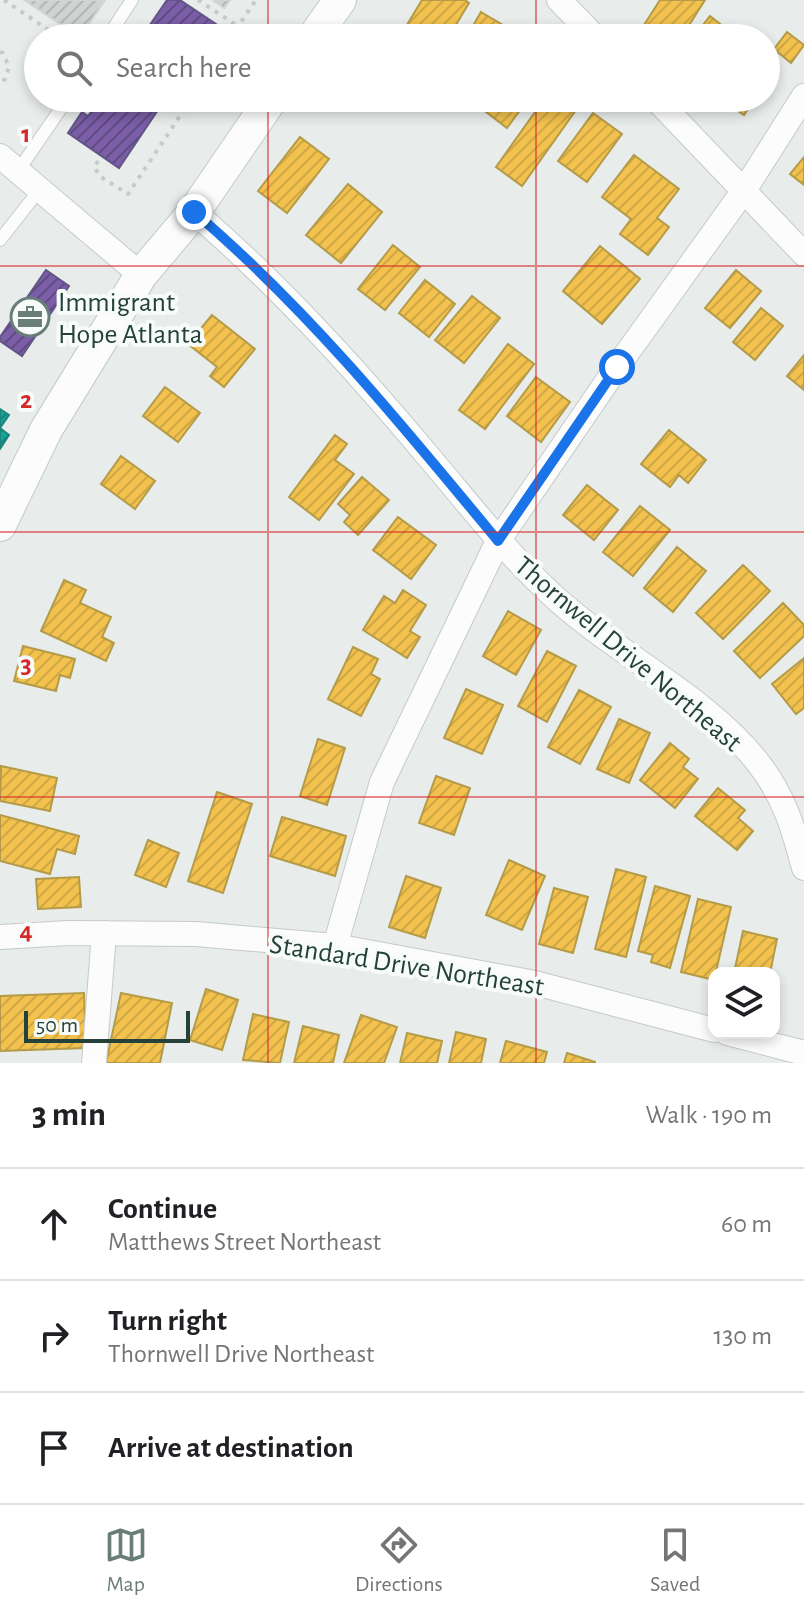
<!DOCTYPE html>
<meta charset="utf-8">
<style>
body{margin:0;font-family:"Alegreya Sans",sans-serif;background:#f2f2f2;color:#202124}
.controls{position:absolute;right:24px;bottom:24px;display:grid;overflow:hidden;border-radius:16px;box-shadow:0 4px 12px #0003}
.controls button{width:72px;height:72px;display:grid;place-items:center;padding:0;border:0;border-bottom:2px solid #e0e0e0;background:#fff;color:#202124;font:40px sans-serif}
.scale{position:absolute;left:24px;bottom:20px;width:166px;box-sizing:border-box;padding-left:8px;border:4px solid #24423a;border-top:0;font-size:22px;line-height:28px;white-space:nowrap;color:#24423a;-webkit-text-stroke:6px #f7fbf9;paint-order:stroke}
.stop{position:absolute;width:24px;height:24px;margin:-18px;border:6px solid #1a73e8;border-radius:50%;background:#fff}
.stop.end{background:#1a73e8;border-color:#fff;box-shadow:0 2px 8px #0008}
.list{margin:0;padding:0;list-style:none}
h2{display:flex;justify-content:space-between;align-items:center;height:104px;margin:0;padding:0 32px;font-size:34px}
h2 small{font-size:26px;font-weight:400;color:#757577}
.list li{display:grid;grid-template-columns:52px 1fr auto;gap:24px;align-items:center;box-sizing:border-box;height:112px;padding:0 32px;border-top:2px solid #e0e0e0}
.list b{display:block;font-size:30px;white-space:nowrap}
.list p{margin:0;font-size:26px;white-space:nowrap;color:#757577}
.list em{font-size:26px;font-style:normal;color:#757577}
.icon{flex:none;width:44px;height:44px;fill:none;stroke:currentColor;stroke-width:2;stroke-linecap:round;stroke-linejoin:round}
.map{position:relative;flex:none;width:804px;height:1063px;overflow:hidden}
.search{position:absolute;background:#fff;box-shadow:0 4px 12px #0003;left:24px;right:24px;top:24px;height:88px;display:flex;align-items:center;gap:20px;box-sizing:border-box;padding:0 28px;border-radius:44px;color:#757577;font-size:30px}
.sheet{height:440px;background:#fff}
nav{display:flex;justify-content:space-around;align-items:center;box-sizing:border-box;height:112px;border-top:2px solid #e0e0e0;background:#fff;font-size:22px;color:#757577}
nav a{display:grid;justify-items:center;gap:4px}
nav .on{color:#697e78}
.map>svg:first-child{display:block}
</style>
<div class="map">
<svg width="804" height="1063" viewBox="0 0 804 1063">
<defs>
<pattern id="homes-hatch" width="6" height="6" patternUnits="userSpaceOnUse" patternTransform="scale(2)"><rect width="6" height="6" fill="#f2c14e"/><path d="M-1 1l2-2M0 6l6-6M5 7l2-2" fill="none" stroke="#cfa745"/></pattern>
<pattern id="offices-hatch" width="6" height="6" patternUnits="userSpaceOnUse" patternTransform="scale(2)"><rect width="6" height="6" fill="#7b5ea7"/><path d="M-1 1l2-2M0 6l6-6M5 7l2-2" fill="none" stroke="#5f4c82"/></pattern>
<pattern id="public-hatch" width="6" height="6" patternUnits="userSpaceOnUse" patternTransform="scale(2)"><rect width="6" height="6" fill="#17a398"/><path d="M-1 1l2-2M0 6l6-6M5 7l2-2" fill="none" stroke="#15867d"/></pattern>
<pattern id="building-hatch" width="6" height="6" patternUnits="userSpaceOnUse" patternTransform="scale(2)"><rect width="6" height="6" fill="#cfd4d2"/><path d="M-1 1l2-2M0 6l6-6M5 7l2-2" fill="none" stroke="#b2b7b5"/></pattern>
</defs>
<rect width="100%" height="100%" fill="#e8edeb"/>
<path fill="url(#homes-hatch)" stroke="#b49b48" stroke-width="2" d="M 422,0 L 465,0 L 469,3 L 448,38 L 399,38 Z
M 660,0 L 705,0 L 681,38 L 663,38 L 644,25 Z
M 481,12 L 513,31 L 509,38 L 466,38 Z
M 710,16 L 737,37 L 736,38 L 693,38 Z
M 787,32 L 804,45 L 791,63 L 774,49 Z
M 766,65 L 774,71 L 766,83 Z
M 482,98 L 529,98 L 507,128 L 477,105 Z
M 545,98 L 575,98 L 581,103 L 522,186 L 496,167 Z
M 719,98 L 755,98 L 744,115 Z
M 593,113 L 622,134 L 587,182 L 558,161 Z
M 300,137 L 329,159 L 287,213 L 258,191 Z
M 634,155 L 679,189 L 657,218 L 669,227 L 648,255 L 620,234 L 631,219 L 602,197 Z
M 804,157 L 804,185 L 790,174 Z
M 348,184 L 382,212 L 341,263 L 306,235 Z
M 393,245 L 420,267 L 385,310 L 358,289 Z
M 600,246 L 640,279 L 602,324 L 563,291 Z
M 736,270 L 761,291 L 730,328 L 705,308 Z
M 425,280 L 455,304 L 429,337 L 399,313 Z
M 472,296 L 500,318 L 464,363 L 435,340 Z
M 761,308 L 783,326 L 755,360 L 733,342 Z
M 212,315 L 255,349 L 224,387 L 210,376 L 217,367 L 188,344 Z
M 508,344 L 534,364 L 485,429 L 459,410 Z
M 804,355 L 804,390 L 787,376 Z
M 536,377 L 570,402 L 541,442 L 507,416 Z
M 165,387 L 200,413 L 178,442 L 143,416 Z
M 669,430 L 706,460 L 688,483 L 679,475 L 670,487 L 641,464 Z
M 335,435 L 347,444 L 335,460 L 354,474 L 319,520 L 289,497 Z
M 121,456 L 155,481 L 135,509 L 101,484 Z
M 362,477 L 389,500 L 358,535 L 344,522 L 350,515 L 338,504 Z
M 587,485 L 618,510 L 594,540 L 563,515 Z
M 640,506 L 670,530 L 633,576 L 603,552 Z
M 398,517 L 436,545 L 411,579 L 373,550 Z
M 677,547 L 706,571 L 673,612 L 644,588 Z
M 743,565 L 770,591 L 723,639 L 696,613 Z
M 64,580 L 86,590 L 80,603 L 111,617 L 102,637 L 114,643 L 106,661 L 41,631 Z
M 403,590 L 426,605 L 410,631 L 420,637 L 407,658 L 363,630 L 384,596 L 395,603 Z
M 783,603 L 804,625 L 804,636 L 760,678 L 734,651 Z
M 508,611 L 541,630 L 516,675 L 483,656 Z
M 23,646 L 75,659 L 70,678 L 60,675 L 56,691 L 14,681 Z
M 353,647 L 378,659 L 371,674 L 380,679 L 361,716 L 328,699 Z
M 547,651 L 576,666 L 547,722 L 518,706 Z
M 804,658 L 804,708 L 796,714 L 772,684 Z
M 466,689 L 503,705 L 482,754 L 444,738 Z
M 579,690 L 611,707 L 580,764 L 548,747 Z
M 619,719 L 650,733 L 629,783 L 597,769 Z
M 318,739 L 345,748 L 327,805 L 300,796 Z
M 670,743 L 689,759 L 683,767 L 698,779 L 675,808 L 640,780 Z
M 1,766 L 57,778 L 50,811 L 0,801 Z
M 436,776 L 470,788 L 454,835 L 419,823 Z
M 718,788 L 745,810 L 738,818 L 753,831 L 737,850 L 695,816 Z
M 217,792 L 252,804 L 223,893 L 188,881 Z
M 0,815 L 79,836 L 75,854 L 57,849 L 50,874 L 0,861 Z
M 282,817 L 346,836 L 335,876 L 270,856 Z
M 148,840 L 179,853 L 166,887 L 135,875 Z
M 509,860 L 545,876 L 522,930 L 486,915 Z
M 616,869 L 646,877 L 626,957 L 595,949 Z
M 406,876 L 441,888 L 425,938 L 389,927 Z
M 79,877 L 81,907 L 38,909 L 36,879 Z
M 655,886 L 690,896 L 670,968 L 651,962 L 653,955 L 638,951 Z
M 554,888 L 588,897 L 573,953 L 539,944 Z
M 698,899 L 731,907 L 714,980 L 681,972 Z
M 743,931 L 777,939 L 770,973 L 734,973 Z
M 206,989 L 238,1000 L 222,1050 L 190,1040 Z
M 84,993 L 86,1048 L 0,1051 L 0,996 Z
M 121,993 L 172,1003 L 160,1063 L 106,1063 Z
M 253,1014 L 289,1022 L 280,1063 L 243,1060 Z
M 361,1015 L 397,1027 L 384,1063 L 344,1063 Z
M 303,1026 L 339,1035 L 333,1063 L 294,1063 Z
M 456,1032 L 486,1039 L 481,1063 L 449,1063 Z
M 407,1033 L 442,1041 L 437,1063 L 400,1063 Z
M 506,1041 L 547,1052 L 544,1063 L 500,1063 Z
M 567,1053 L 595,1062 L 595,1063 L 564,1063 Z"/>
<path fill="url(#offices-hatch)" stroke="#615686" stroke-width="2" d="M 167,0 L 180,0 L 216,24 L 207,38 L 141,38 Z
M 101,98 L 166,98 L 119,168 L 68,133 L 82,112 L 88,116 Z
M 46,270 L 69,286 L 22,356 L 0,341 L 0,337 Z"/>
<path fill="url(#public-hatch)" stroke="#1b867c" stroke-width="2" d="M 0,409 L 9,415 L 0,428 Z
M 0,428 L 9,435 L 0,449 Z"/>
<path fill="url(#building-hatch)" stroke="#d1d6d4" stroke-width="2" d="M 24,0 L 105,0 L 80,37 Z
M 213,0 L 230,0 L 224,8 Z"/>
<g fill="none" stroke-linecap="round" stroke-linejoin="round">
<defs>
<path id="lane" d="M 107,38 L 132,0
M 18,171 L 68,98
M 0,240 L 40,189"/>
<path id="street" d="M 559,0 L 596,38
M 655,98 L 804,254
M 0,156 L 141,275
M 194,212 C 280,286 356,370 428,456 C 468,503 504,550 549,592 C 612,652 707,696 759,764 C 784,796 794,830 804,868
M 0,937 L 68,933 L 196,934 L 335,946 L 535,983 L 714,1030
M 335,946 L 382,782 L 498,541 L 617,367 L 745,189 L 804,96
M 727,1033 L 804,1053
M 94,1063 L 104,933"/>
<path id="secondary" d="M 313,38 L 340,0
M 0,525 L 46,430 L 141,275 L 194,212 L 272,98"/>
</defs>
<use href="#lane" stroke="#c5cac8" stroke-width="14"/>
<use href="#street" stroke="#c5cac8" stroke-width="26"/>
<use href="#secondary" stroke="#c3cbc8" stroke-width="34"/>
<path stroke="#c3ccca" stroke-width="4" stroke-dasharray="4 6" stroke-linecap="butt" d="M 4,0 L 59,37
M 198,0 L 256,38
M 230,38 L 256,0
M 0,52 L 3,53 L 9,67 L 5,79 L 0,84
M 98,161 L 94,167 L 101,177 L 128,194 L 192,98"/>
<use href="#lane" stroke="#fcfcfc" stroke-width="12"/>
<use href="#street" stroke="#fcfcfc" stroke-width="24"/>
<use href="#secondary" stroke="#fcfcfc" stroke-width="32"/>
</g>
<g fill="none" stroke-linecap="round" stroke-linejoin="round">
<path stroke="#1a73e8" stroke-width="10" d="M 194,212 C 308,309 403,426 498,541 L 617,367"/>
</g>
<path fill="none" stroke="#d62828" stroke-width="2" stroke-opacity="0.55" d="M 268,0 L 268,38M 536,0 L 536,38M 268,98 L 268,1063M 536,98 L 536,1063M 0,266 L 804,266M 0,532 L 804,532M 0,797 L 804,797"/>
<defs>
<symbol id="office-ring" viewBox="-11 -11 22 22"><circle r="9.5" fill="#f7fbf9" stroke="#697e78" stroke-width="1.5"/><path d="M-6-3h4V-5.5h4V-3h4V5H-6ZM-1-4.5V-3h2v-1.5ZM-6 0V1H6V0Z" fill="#697e78"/></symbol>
</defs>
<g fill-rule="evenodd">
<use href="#office-ring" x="8" y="295" width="44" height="44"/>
</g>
<g text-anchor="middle" stroke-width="8" stroke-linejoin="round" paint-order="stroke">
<g font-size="28" fill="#24423a" stroke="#f7fbf9" text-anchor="start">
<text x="58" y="311">Immigrant<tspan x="58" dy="32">Hope Atlanta</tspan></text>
</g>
<g font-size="28" fill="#24423a" stroke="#f7fbf9">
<text transform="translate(629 653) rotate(40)" y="10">Thornwell Drive Northeast</text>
<text transform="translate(407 964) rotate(9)" y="10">Standard Drive Northeast</text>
</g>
</g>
<g font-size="26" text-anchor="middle" font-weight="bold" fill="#d62828" stroke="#f7fbf9" stroke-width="8" stroke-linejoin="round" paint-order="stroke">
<text x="26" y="142">1</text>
<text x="26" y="408">2</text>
<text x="26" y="673">3</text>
<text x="26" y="939">4</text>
</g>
</svg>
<div class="controls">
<button><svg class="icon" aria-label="layers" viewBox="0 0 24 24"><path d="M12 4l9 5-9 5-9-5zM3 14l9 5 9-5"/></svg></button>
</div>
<div class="scale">50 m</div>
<div class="stop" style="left:617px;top:367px"></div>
<div class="stop end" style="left:194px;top:212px"></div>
<div class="search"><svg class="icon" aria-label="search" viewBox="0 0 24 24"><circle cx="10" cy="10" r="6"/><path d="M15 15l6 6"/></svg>Search here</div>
</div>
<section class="sheet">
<h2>3 min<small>Walk · 190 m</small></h2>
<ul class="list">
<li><svg class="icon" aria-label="ahead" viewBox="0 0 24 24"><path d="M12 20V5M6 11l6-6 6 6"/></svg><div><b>Continue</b><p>Matthews Street Northeast</p></div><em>60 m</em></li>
<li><svg class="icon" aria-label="right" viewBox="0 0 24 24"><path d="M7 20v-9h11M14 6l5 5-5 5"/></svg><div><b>Turn right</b><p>Thornwell Drive Northeast</p></div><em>130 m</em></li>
<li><svg class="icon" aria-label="arrive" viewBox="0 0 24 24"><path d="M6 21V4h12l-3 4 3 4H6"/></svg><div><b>Arrive at destination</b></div></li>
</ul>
</section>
<nav>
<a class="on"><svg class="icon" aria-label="map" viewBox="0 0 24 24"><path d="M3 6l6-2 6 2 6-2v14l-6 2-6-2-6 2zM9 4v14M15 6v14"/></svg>Map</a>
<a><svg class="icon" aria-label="directions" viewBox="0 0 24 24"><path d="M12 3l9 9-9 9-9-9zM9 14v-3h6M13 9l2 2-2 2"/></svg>Directions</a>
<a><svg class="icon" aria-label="saved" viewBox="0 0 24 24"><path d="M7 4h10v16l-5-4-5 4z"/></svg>Saved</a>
</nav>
